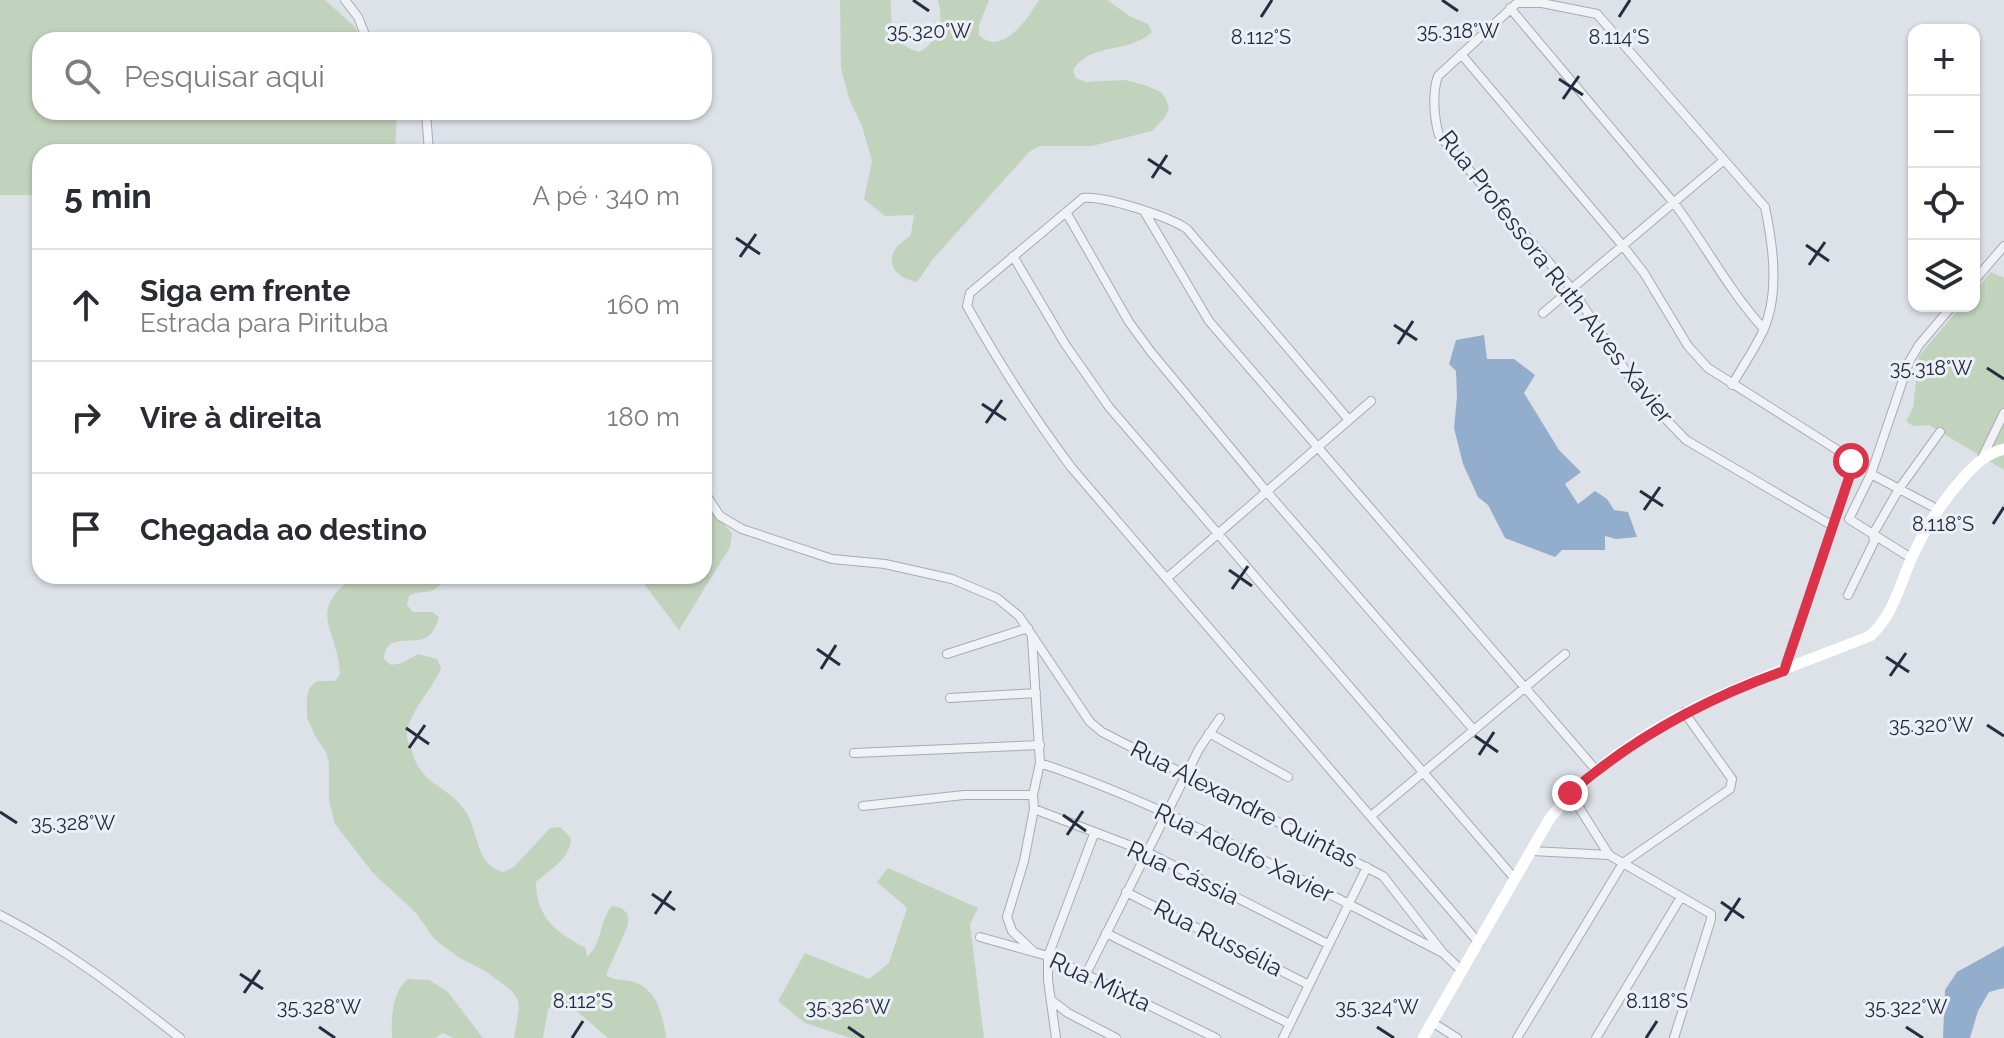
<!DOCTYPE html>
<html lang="pt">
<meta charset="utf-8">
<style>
body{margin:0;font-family:Raleway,sans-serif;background:#f7f7f7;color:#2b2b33}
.controls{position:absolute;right:24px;top:24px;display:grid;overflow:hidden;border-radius:16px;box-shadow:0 2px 6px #0004}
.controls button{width:72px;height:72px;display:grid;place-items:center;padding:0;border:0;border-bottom:2px solid #e1e1e2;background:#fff;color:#2b2b33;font:40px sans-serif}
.stop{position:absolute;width:24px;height:24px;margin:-18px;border:6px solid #dc334a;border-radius:50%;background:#fff}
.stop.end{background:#dc334a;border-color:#fff;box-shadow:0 2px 8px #0008}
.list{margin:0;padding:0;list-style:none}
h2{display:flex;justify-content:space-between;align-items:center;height:104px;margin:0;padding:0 32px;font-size:34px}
h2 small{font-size:26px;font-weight:400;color:#7c7c81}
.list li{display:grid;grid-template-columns:52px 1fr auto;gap:24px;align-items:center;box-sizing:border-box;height:112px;padding:0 32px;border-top:2px solid #e1e1e2}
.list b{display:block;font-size:30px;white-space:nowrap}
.list p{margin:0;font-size:26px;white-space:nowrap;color:#7c7c81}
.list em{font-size:26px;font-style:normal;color:#7c7c81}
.icon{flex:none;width:44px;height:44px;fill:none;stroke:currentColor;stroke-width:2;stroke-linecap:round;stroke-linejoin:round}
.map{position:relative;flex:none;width:2004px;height:1038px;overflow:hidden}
.search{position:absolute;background:#fff;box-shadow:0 2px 6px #0004;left:32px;top:32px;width:680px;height:88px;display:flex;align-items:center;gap:20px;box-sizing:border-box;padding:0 28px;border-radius:24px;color:#7c7c81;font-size:30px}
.panel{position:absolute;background:#fff;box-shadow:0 2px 6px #0004;left:32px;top:144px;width:680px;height:440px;border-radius:24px}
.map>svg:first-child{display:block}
</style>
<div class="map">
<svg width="2004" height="1038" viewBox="0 0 2004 1038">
<rect width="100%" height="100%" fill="#dde1e8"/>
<path fill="#c2d3bd" d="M 0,0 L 325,0 L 353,25 L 363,40 L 40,40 L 40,112 L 397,112 L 395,152 L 40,152 L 40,195 L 0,195 Z
M 840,0 L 891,0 C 890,24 893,45 919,52 C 939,42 944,20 938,0 L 989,0 L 979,25 L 979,35 C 1002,58 1028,18 1039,0 L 1107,0 L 1131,17 L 1148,24 L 1152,32 C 1129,54 1090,42 1073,70 L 1076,78 L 1086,82 L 1125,80 L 1145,85 L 1161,92 L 1166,99 L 1169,107 L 1166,116 L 1152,131 L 1092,146 L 1040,146 L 1030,151 L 933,259 L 917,282 C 900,279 884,267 896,248 C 900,242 907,240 911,234 L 914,215 L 885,216 L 864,199 L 872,161 L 862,126 L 849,99 L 841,68 Z
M 1991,272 L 2004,278 L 2004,470 L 1929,425 L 1913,426 L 1906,421 L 1913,408 L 1919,356 L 1961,306 L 1974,306 L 1974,292 Z
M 704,499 L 732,534 L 730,547 L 679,630 L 638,576 L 704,576 Z
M 355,576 L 447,576 C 431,600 427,587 409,596 L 407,605 L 413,612 L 432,612 L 439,617 C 437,622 435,630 430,635 C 415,648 386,630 384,659 L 391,665 L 402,663 L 418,654 L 437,659 L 441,668 C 433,689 409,712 407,733 C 406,738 410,746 412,751 C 420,784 445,784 464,809 C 479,829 475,867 504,872 L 514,867 L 550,828 L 560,827 L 571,838 C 571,858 550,870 536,882 C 536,917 556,933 586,948 L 587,957 C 603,943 599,920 612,906 L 621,908 L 628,914 L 628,925 L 606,975 C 615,981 621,979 630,981 C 657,987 663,1015 666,1038 L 608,1038 L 573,1008 L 554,1001 L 548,1010 L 543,1038 L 514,1038 L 519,1009 L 518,1000 L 512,991 L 487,972 L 458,957 L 434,939 L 417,914 L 373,873 L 335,824 L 329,801 L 329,763 L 326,752 L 315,736 L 307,718 L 307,697 L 310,687 L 317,681 L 335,681 L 340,674 C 339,629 304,613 355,576 Z
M 888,868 L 978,908 L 970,924 L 984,1038 L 851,1038 L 805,1023 L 778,1001 L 805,953 L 869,979 L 889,963 L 907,908 L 877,882 Z
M 408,979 L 429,980 L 447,991 L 483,1038 L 453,1038 L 443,1033 L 435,1038 L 392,1038 C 391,1019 392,991 408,979 Z"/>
<path fill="#93aecd" d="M 1484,335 L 1487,359 L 1514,359 L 1535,375 L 1524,393 L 1559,450 L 1581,472 L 1565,484 L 1578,504 L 1595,491 L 1607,499 L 1614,510 L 1628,512 L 1637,537 L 1616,539 L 1605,536 L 1605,550 L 1562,550 L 1555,557 L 1505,538 L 1488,505 L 1478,497 L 1463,464 L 1454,428 L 1457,397 L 1456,371 L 1449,364 L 1456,340 Z
M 2004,946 L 2004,988 L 1989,992 L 1978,1011 L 1970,1038 L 1943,1038 L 1945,990 L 1957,972 Z"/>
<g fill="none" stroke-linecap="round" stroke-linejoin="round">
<defs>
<path id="street" d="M 345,0 L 358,17 L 367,40
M 1510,8 L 1674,203 C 1705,244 1729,291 1764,329
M 1461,54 L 1623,246 L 1644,273 L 1688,346 L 1708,368 L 1847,456 L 1852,469 L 1784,670
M 426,112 L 429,152
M 1144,211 L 1209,321 L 1596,770
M 1066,212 L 1129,322 L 1151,352 L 1267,492 L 1474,730
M 1013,256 L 1065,344 L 1109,407 L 1515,879
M 1974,281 L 2004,246
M 1543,313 L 1724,160
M 1732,385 C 1742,367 1755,349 1763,331 C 1780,294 1773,245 1765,207 L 1597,14 L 1542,3 L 1517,3 L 1438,76 C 1432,93 1434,118 1439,135 L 1572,289 L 1635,385 L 1659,412 L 1686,440 L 1833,526
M 1349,420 L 1187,229 C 1170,217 1103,195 1083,198 L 970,293 L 967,306 C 999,363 1032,415 1071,467 L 1479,943
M 1982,458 L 2004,413
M 1871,474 L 1937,509
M 704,492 L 720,516 L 742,529 L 832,559 L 885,564 L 952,579 L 997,598 L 1019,616 L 1090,722 L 1102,732 L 1383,876 L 1443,953 L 1462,971
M 1911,558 L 1849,519 L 1871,474 L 1909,362 L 1919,345 L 1952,306
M 1167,578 L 1371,401
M 1848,595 L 1874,542 L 1873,534 L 1899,489 L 1940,432
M 1032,638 L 1040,763 L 1033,795 L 1034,809 L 1024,861 L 1007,917 L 1012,931 L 1034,952
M 947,654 L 1028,628
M 950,698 L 1036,693
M 1209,733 L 1288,777
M 854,753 L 1040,745
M 1040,763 C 1177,809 1312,886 1441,952
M 1570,793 L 1609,855
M 863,806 L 964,795 L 1033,795
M 1034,809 L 1147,852 L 1328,944
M 1371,816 L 1565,654
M 1532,851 L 1609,855 L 1711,914 L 1711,919 L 1674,1038
M 1126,892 L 1309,985
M 0,915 C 65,948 123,993 180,1038
M 1106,933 L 1290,1024
M 980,937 L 1048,956 L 1216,1038
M 1086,974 L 1199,749 L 1220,718
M 1051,1000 L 1068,1013 L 1116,1038
M 1432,1022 L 1457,1038
M 1056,1038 L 1048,980 L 1048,956 L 1094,834
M 1283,1038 L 1367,867
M 1517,1038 L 1623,863 L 1730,789 L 1732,779 L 1684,712
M 1596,1038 L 1681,897"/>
</defs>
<use href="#street" stroke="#a6abb6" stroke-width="10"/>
<use href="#street" stroke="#f0f2f6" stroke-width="8"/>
<path stroke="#fff" stroke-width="11" d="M 1423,1038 L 1550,818 C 1629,719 1757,681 1870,636 C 1894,615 1900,583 1913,555 C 1927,525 1942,501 1964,477 C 1975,464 1987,453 2004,449"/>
</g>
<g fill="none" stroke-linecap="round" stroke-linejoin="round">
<path stroke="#dc334a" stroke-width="10" d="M 1570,793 C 1634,737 1705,699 1784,671 L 1852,469 L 1851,461"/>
</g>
<path fill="none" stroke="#252e41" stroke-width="3" d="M 913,0 L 929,11M 1442,0 L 1458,11M 1261,17 L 1272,0M 1619,17 L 1630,0M 1559,79 L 1583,95M 1563,99 L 1579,76M 1148,159 L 1171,174M 1152,178 L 1167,155M 736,238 L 760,254M 1806,245 L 1829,261M 740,257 L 756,234M 1809,265 L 1825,242M 1394,325 L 1417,340M 1398,344 L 1413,321M 1987,368 L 2004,379M 982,404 L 1006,420M 986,423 L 1002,400M 1640,491 L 1663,506M 1644,510 L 1660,487M 1993,524 L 2004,507M 1229,570 L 1252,586M 1232,589 L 1248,566M 817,649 L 840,665M 1886,657 L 1909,672M 821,669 L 836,645M 1890,676 L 1906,653M 1987,725 L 2004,736M 406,728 L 429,744M 1475,736 L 1498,752M 409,748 L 425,725M 1479,755 L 1494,732M 0,812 L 17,823M 1063,815 L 1086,831M 1067,835 L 1083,811M 652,894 L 675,910M 1721,902 L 1744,918M 655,914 L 671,891M 1725,921 L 1740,898M 240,974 L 263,989M 244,993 L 260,970M 319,1027 L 335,1038M 848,1027 L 864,1038M 1377,1027 L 1394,1038M 1906,1027 L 1923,1038M 572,1038 L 583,1021M 1646,1038 L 1657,1021"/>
<g text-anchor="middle" stroke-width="6" stroke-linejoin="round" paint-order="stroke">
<g font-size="24" fill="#252e41" stroke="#ecf0f6">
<text transform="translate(1556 277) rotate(52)" y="8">Rua Professora Ruth Alves Xavier</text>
<text transform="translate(1244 804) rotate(27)" y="8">Rua Alexandre Quintas</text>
<text transform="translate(1244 853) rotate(26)" y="8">Rua Adolfo Xavier</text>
<text transform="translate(1183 873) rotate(25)" y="8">Rua Cássia</text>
<text transform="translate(1218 938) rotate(27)" y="8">Rua Russélia</text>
<text transform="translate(1100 982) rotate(25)" y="8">Rua Mixta</text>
</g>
</g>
<g font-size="20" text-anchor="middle" fill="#252e41" stroke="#ecf0f6" stroke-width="6" stroke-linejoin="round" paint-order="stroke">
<text x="929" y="38">35.320°W</text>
<text x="1458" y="38">35.318°W</text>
<text x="1619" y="44">8.114°S</text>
<text x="1261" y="44">8.112°S</text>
<text x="1931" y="375">35.318°W</text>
<text x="1943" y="531">8.118°S</text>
<text x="1931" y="732">35.320°W</text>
<text x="73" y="830">35.328°W</text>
<text x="583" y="1008">8.112°S</text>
<text x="1657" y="1008">8.118°S</text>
<text x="319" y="1014">35.328°W</text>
<text x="848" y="1014">35.326°W</text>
<text x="1377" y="1014">35.324°W</text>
<text x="1906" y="1014">35.322°W</text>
</g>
</svg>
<div class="controls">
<button>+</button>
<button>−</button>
<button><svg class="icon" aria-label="locate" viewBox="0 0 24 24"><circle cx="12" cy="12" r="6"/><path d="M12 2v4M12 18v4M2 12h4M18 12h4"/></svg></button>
<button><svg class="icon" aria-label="layers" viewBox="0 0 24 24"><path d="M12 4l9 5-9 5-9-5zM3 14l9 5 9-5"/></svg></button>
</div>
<div class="stop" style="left:1851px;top:461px"></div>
<div class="stop end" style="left:1570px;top:793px"></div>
<div class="search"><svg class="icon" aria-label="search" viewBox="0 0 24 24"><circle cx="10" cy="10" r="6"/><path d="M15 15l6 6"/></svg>Pesquisar aqui</div>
<section class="panel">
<h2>5 min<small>A pé · 340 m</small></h2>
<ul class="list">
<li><svg class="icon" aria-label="ahead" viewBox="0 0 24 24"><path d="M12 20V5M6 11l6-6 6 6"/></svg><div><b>Siga em frente</b><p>Estrada para Pirituba</p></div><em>160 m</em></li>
<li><svg class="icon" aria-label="right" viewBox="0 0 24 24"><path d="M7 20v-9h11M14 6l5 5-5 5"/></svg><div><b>Vire à direita</b></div><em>180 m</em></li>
<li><svg class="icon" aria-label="arrive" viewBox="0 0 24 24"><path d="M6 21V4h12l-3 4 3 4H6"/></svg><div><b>Chegada ao destino</b></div></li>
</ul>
</section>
</div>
